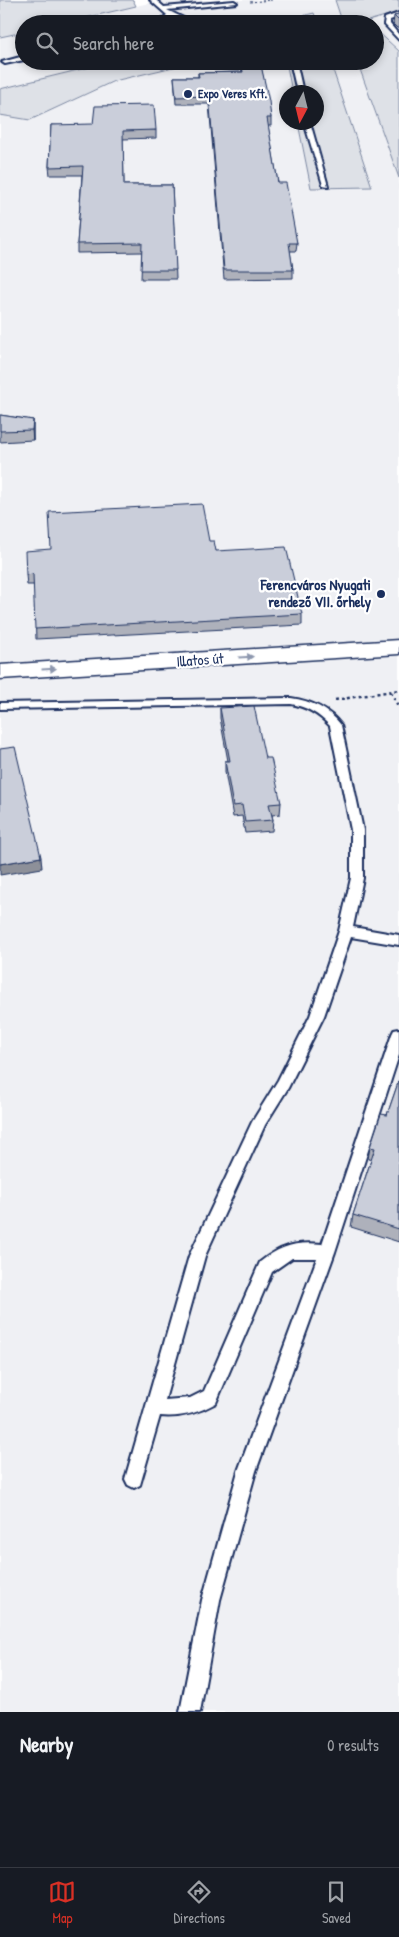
<!DOCTYPE html>
<meta charset="utf-8">
<style>
body{margin:0;font-family:"Patrick Hand",sans-serif;background:#20242c;color:#f1f3f6}
.compass{position:absolute;left:279px;top:85px;width:45px;height:45px;border-radius:50%;background:#171b24;box-shadow:0 2px 8px #0003;rotate:187deg}
.list{margin:0;padding:0;list-style:none}
h2{display:flex;justify-content:space-between;align-items:center;height:65px;margin:0;padding:0 20px;font-size:21px}
h2 small{font-size:16px;font-weight:400;color:#9ea1a6}
.icon{flex:none;width:28px;height:28px;fill:none;stroke:currentColor;stroke-width:2;stroke-linecap:round;stroke-linejoin:round}
.map{position:relative;flex:none;width:399px;height:1712px;overflow:hidden}
.search{position:absolute;background:#171b24;box-shadow:0 2px 8px #0003;left:15px;right:15px;top:15px;height:55px;display:flex;align-items:center;gap:12px;box-sizing:border-box;padding:0 18px;border-radius:28px;color:#9ea1a6;font-size:19px}
.sheet{height:155px;background:#171b24}
nav{display:flex;justify-content:space-around;align-items:center;box-sizing:border-box;height:70px;border-top:1px solid #363941;background:#171b24;font-size:14px;color:#9ea1a6}
nav a{display:grid;justify-items:center;gap:2px}
nav .on{color:#d93025}
.map>svg:first-child{display:block}
</style>
<div class="map">
<svg width="399" height="1712" viewBox="0 0 399 1712">
<rect width="100%" height="100%" fill="#fff"/>
<filter id="ink" filterUnits="userSpaceOnUse"><feTurbulence type="fractalNoise" baseFrequency=".02" numOctaves="2"/><feDisplacementMap in="SourceGraphic" scale="10" xChannelSelector="R" yChannelSelector="G"/><feConvolveMatrix kernelMatrix="1 2 1 2 8 2 1 2 1" color-interpolation-filters="sRGB"/></filter>
<g filter="url(#ink)">
<path fill="#eff0f4" d="M 162,0 L 335,0 L 343,24 L 318,24 L 314,13 L 270,24 L 59,24 Z
M 399,12 L 399,51 L 375,29 L 375,24 L 367,21 Z
M 24,32 L 24,61 L 115,61 L 0,89 L 0,37 Z
M 199,61 L 286,61 L 292,92 L 286,92 L 286,122 L 298,123 L 311,188 L 371,187 L 330,61 L 357,61 L 399,178 L 399,1712 L 0,1712 L 0,115 L 30,120 L 114,81 Z"/>
<path fill="#dee1e7" stroke="#7c88a2" d="M 0,0 L 133,0 L 136,6 L 59,24 L 24,24 L 24,32 L 0,37 Z
M 335,0 L 399,0 L 399,12 L 368,21 L 370,24 L 343,24 Z
M 314,13 L 318,24 L 270,24 Z
M 375,29 L 399,51 L 399,178 L 357,61 L 375,61 Z
M 115,61 L 199,61 L 114,81 L 30,120 L 0,115 L 0,89 Z
M 286,61 L 330,61 L 372,187 L 311,188 L 298,123 L 316,122 L 316,92 L 292,92 Z"/>
<g fill="none" stroke-linecap="round" stroke-linejoin="round">
<defs>
<path id="lane" d="M 150,0 L 156,0 L 164,7 L 234,1 L 237,3 L 167,10 L 196,24 L 188,24 L 172,17 L 162,24 L 155,24 L 167,15 Z
M 399,13 L 399,17 L 390,20 L 390,24 L 399,35 L 399,40 L 384,24 L 385,18 Z
M 24,56 L 24,60 L 5,64 L 2,62 Z
M 290,61 L 296,61 L 303,92 L 297,92 Z
M 304,122 L 310,122 L 328,186 L 323,185 Z
M 291,698 C 311,701 328,708 341,725 L 363,830 L 363,878 L 353,927 L 399,935 L 399,945 L 351,937 L 324,1016 L 288,1088 L 265,1125 L 205,1256 L 165,1400 L 190,1398 L 204,1391 L 260,1262 C 280,1246 296,1241 322,1244 L 392,1034 L 394,1030 L 399,1029 L 399,1055 L 335,1252 L 256,1471 L 220,1600 L 200,1712 L 180,1712 L 202,1600 L 238,1471 L 317,1258 L 292,1258 L 272,1272 L 216,1403 C 198,1413 181,1418 160,1416 L 140,1485 L 134,1488 L 128,1485 L 125,1479 L 189,1256 L 252,1122 L 278,1080 L 310,1016 L 339,931 L 351,878 L 351,830 L 330,726 C 319,714 307,707 291,704 L 0,709 L 0,703 Z"/>
<path id="secondary" d="M 399,640 L 399,654 L 0,679 L 0,665 Z"/>
</defs>
<use href="#lane" stroke="#1b2f5e" stroke-width="4"/>
<use href="#secondary" stroke="#1b2f5e" stroke-width="3"/>
<path stroke="#1b2f5e" stroke-width="1" stroke-dasharray="2 2" stroke-linecap="butt" d="M 250,2 L 272,0"/>
<path stroke="#1b2f5e" stroke-width="2.5" stroke-dasharray="3 3" stroke-linecap="butt" d="M 391,692 L 399,708
M 335,700 L 399,690"/>
<use href="#lane" fill="#fff" fill-rule="evenodd"/>
<use href="#secondary" fill="#fff" fill-rule="evenodd"/>
</g>
<path fill="#aeb1bb" stroke="#1b2f5e" d="M 399,15 L 399,30 L 393,24 L 394,16 Z
M 240,61 L 260,61 L 271,118 L 271,126 L 268,126 L 278,183 L 297,243 L 296,251 L 290,251 L 293,270 L 293,278 L 224,279 L 209,104 L 176,104 L 174,77 L 198,77 L 198,73 L 242,72 Z
M 51,125 L 156,130 L 156,138 L 123,139 L 124,185 L 172,185 L 176,279 L 141,279 L 142,252 L 77,253 L 77,244 L 82,175 L 50,175 L 49,167 Z
M 0,415 L 33,420 L 33,440 L 0,442 Z
M 209,541 L 216,551 L 302,614 L 302,625 L 36,639 L 34,585 L 27,585 L 26,575 Z
M 220,708 L 265,758 L 281,803 L 280,814 L 272,815 L 273,820 L 272,831 L 245,833 L 242,816 L 233,817 L 225,772 L 225,761 L 228,761 L 220,718 Z
M 399,1080 L 399,1242 L 351,1227 L 353,1215 L 371,1160 L 368,1159 L 370,1147 L 387,1115 Z"/>
<path fill="#8d9099" stroke="#1b2f5e" d="M 33,420 L 33,440 L 32,430 Z
M 41,857 L 42,868 L 0,875 L 0,864 Z"/>
<path fill="#caceda" stroke="#1b2f5e" d="M 399,15 L 399,21 L 394,16 Z
M 241,61 L 260,61 L 269,101 L 271,118 L 267,118 L 278,183 L 286,183 L 297,243 L 289,243 L 293,270 L 224,270 L 209,96 L 176,97 L 174,77 L 199,77 L 198,73 L 243,72 Z
M 154,105 L 156,130 L 123,131 L 124,185 L 172,185 L 176,270 L 141,270 L 142,243 L 77,244 L 83,166 L 49,167 L 51,125 L 93,124 L 95,106 Z
M 0,415 L 33,420 L 32,430 L 0,431 Z
M 202,504 L 209,541 L 214,541 L 216,551 L 286,547 L 302,614 L 35,629 L 33,574 L 26,575 L 25,551 L 51,549 L 49,512 Z
M 254,706 L 265,758 L 271,758 L 281,803 L 269,804 L 273,820 L 245,822 L 242,805 L 233,806 L 225,761 L 230,761 L 220,708 Z
M 15,747 L 41,857 L 0,864 L 0,749 Z
M 399,1080 L 399,1229 L 353,1215 L 375,1148 L 370,1147 L 381,1114 L 387,1115 Z"/>
<defs><path id="oneway-solid" d="M-6-.8H1V-3.2L6.5 0L1 3.2V.8H-6Z" transform="scale(1.25)"/></defs>
<g fill="#8d97ae">
<use href="#oneway-solid" transform="translate(246 657) rotate(-4)"/>
<use href="#oneway-solid" transform="translate(49 669) rotate(-4)"/>
</g>
</g>
<g fill="#1b2f5e" stroke="#fff" stroke-width="2">
<circle cx="188" cy="94" r="5"/>
<circle cx="381" cy="594" r="5"/>
</g>
<g text-anchor="middle" stroke-width="4.5" stroke-linejoin="round" paint-order="stroke">
<g font-size="12" font-weight="bold" fill="#1b2f5e" stroke="#fff" text-anchor="start">
<text x="198" y="98">Expo Veres Kft.</text>
</g>
<g font-size="15" font-weight="bold" fill="#1b2f5e" stroke="#fff" text-anchor="end">
<text x="371" y="590">Ferencváros Nyugati<tspan x="371" dy="17">rendező VII. őrhely</tspan></text>
</g>
<g font-size="15" fill="#1b2f5e" stroke="#fff">
<text transform="translate(200 660) rotate(-4)" y="5">Illatos út</text>
</g>
</g>
</svg>
<svg class="compass" viewBox="-18 -18 36 36"><path d="M0-13l5 13h-10z" fill="#e53935"/><path d="M0 13l5-13h-10z" fill="#9ea1a6"/></svg>
<div class="search"><svg class="icon" aria-label="search" viewBox="0 0 24 24"><circle cx="10" cy="10" r="6"/><path d="M15 15l6 6"/></svg>Search here</div>
</div>
<section class="sheet">
<h2>Nearby<small>0 results</small></h2>
<ul class="list">
</ul>
</section>
<nav>
<a class="on"><svg class="icon" aria-label="map" viewBox="0 0 24 24"><path d="M3 6l6-2 6 2 6-2v14l-6 2-6-2-6 2zM9 4v14M15 6v14"/></svg>Map</a>
<a><svg class="icon" aria-label="directions" viewBox="0 0 24 24"><path d="M12 3l9 9-9 9-9-9zM9 14v-3h6M13 9l2 2-2 2"/></svg>Directions</a>
<a><svg class="icon" aria-label="saved" viewBox="0 0 24 24"><path d="M7 4h10v16l-5-4-5 4z"/></svg>Saved</a>
</nav>
